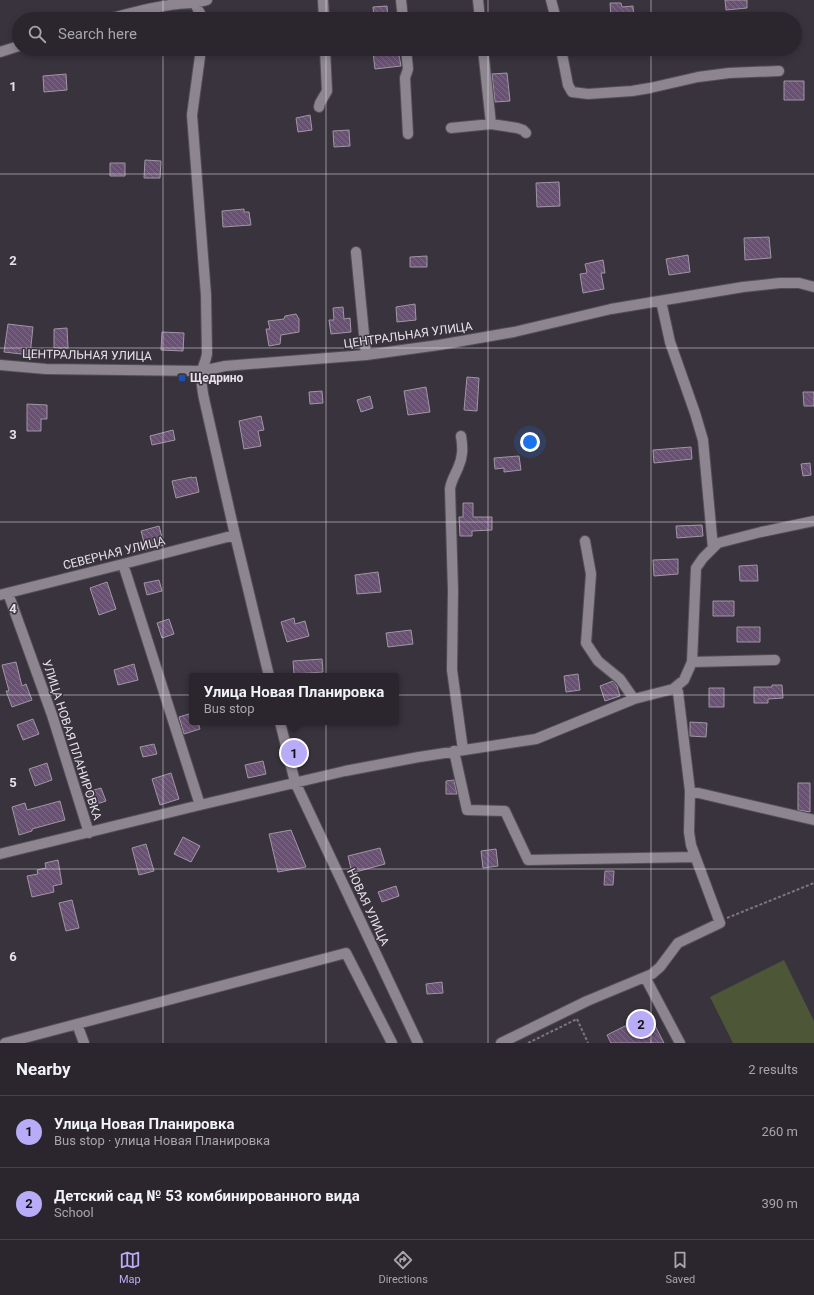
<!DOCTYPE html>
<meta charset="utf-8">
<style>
body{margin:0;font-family:Roboto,sans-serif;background:#332e36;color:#f1f3f6}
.you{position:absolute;left:530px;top:442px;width:14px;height:14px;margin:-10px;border:3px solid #fff;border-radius:50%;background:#1a73e8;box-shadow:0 0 0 6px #1a73e833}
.badge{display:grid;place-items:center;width:26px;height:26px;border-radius:50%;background:#b8abf7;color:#111;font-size:13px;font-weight:700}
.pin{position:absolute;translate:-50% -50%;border:2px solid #fff;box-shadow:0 1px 4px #0006}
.popup{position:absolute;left:189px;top:673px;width:210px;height:52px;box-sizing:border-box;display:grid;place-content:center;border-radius:4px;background:#2b262e;filter:drop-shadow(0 1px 3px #0005);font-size:13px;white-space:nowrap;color:#a6a5aa}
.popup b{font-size:15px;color:#f1f3f6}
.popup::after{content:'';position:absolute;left:50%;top:100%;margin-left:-8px;border:8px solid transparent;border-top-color:#2b262e}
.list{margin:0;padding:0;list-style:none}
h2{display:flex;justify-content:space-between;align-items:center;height:52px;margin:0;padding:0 16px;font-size:17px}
h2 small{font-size:13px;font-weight:400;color:#a6a5aa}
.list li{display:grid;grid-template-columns:26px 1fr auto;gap:12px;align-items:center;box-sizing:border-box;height:72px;padding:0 16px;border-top:1px solid #47434a}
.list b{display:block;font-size:15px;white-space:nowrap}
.list p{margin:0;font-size:13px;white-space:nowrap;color:#a6a5aa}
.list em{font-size:13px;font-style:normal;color:#a6a5aa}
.icon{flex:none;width:22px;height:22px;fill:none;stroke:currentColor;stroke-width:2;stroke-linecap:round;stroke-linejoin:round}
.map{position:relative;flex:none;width:814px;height:1043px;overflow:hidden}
.search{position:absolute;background:#2b262e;box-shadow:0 2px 6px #0003;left:12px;right:12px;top:12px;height:44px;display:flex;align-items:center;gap:10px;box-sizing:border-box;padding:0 14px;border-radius:22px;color:#a6a5aa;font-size:15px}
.sheet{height:196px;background:#2b262e}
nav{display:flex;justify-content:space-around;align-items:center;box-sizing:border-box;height:56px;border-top:1px solid #47434a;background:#2b262e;font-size:11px;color:#a6a5aa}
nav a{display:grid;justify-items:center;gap:2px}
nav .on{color:#b8abf7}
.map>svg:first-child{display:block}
</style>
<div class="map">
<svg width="814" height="1043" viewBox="0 0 814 1043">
<defs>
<pattern id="building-back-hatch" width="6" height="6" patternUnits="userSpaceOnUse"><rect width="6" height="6" fill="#695173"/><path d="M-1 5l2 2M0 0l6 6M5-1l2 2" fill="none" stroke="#7e6a87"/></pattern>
</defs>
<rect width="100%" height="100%" fill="#39333d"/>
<path fill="#4d5737" d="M 784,960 L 814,1021 L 814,1043 L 733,1043 L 710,997 Z"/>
<path fill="url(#building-back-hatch)" stroke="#9f97a2" d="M 725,0 L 747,0 L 747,8 L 726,10 Z
M 610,3 L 621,3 L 622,7 L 633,6 L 634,19 L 611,19 Z
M 387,6 L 388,19 L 374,19 L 373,7 Z
M 398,50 L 401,66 L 375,69 L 373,53 Z
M 507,73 L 510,101 L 495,102 L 492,74 Z
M 66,74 L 67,90 L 44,92 L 43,76 Z
M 784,81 L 804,81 L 804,100 L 784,100 Z
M 310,115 L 312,130 L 298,132 L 296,118 Z
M 349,130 L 350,146 L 334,147 L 333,131 Z
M 145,160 L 161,161 L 160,178 L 144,178 Z
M 110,163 L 125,163 L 125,176 L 110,176 Z
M 559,182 L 560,206 L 537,207 L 536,183 Z
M 244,209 L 244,212 L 249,212 L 251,225 L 223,227 L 222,211 Z
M 769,237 L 771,258 L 745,260 L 744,238 Z
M 688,255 L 690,272 L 669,275 L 666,259 Z
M 427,256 L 427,267 L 410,267 L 410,257 Z
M 603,260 L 605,273 L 601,273 L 604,289 L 583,293 L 580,274 L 587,273 L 585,264 Z
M 415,304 L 416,320 L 397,322 L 396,307 Z
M 343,307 L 344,319 L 350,318 L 351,332 L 331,334 L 329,320 L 334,320 L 333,308 Z
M 296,314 L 299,319 L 299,332 L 281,335 L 280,344 L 269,346 L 266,329 L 270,329 L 268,321 L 284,319 L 285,316 Z
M 8,324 L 33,327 L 30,355 L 4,352 Z
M 67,328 L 68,348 L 54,348 L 54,329 Z
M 162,332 L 184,333 L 183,351 L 161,350 Z
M 467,377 L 479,378 L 477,411 L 464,410 Z
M 426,387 L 430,412 L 408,415 L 404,391 Z
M 322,391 L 323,403 L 310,404 L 309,392 Z
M 803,392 L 814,392 L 814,406 L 804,406 Z
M 370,396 L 373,408 L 361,412 L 357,400 Z
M 27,404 L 47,405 L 47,419 L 41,419 L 41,431 L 27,431 Z
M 261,416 L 264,430 L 258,431 L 261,446 L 244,449 L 239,421 Z
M 173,430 L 175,440 L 152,445 L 150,436 Z
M 691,447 L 692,459 L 654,463 L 653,450 Z
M 519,456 L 521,470 L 504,472 L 504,468 L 495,469 L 494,458 Z
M 810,463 L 811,475 L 803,476 L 801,464 Z
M 192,477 L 192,478 L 196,477 L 199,492 L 176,498 L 172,481 Z
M 463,503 L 473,503 L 473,517 L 492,517 L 492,530 L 472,531 L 472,536 L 460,536 L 459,517 L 463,517 Z
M 702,525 L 703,536 L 677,538 L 676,526 Z
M 159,526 L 164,545 L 146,550 L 141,531 Z
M 678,559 L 678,574 L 654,576 L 653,560 Z
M 757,565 L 758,581 L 740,581 L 739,566 Z
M 378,572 L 381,592 L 357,594 L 355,575 Z
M 159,580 L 162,591 L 147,595 L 144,583 Z
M 107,582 L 116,609 L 99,615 L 90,588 Z
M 713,601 L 734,601 L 734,616 L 713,616 Z
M 294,618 L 295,624 L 305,621 L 309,636 L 287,642 L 281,622 Z
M 169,619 L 174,634 L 162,638 L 157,623 Z
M 737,627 L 760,627 L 760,642 L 737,642 Z
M 411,630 L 413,644 L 388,647 L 386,633 Z
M 322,659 L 323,672 L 294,674 L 293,661 Z
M 16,662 L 22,686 L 26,684 L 32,700 L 12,707 L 6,691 L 9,691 L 2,665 Z
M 134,664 L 138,680 L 118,685 L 114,670 Z
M 578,674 L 580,690 L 566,692 L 564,676 Z
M 613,681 L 617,686 L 620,696 L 605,701 L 600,686 Z
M 772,685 L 782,685 L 783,698 L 768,699 L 768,703 L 754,703 L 754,687 L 772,687 Z
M 709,688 L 724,688 L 724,707 L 709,707 Z
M 192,713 L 192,722 L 198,722 L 200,729 L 184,734 L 179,717 Z
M 33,719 L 39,734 L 23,740 L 17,725 Z
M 690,722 L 707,723 L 706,737 L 690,736 Z
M 154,744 L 157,754 L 143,757 L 140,747 Z
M 263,761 L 266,774 L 248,778 L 245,765 Z
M 47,763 L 52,780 L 35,786 L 29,769 Z
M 171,773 L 179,799 L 160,805 L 152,779 Z
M 454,780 L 457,794 L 446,794 L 446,781 Z
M 798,783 L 810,783 L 810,812 L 798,810 Z
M 101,788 L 106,801 L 91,806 L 87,792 Z
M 60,801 L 65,820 L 32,829 L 32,831 L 19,835 L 12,807 L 25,803 L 27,810 Z
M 291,830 L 306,867 L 278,872 L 269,834 Z
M 183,837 L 200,846 L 191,862 L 174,854 Z
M 146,844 L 154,871 L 139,875 L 132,848 Z
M 380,848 L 385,864 L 352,873 L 348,856 Z
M 496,849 L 498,866 L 483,868 L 481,851 Z
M 58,860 L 62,884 L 53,886 L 54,892 L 32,897 L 27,876 L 38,874 L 37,870 L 46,868 L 45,863 Z
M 605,871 L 614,871 L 613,885 L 604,885 Z
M 396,886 L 399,896 L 382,902 L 378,892 Z
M 72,900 L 79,928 L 66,931 L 59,903 Z
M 442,982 L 443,993 L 427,994 L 426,984 Z
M 649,1014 L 664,1043 L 611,1043 L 607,1035 Z"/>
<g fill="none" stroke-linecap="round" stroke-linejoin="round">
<defs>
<path id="minor" d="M 193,0 L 203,19
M 323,0 L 324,19
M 401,0 L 403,19
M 478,0 L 480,19
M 551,0 L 556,19
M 109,19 C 130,13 149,8 170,5 C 184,3 194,4 207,0
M 201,49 L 192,115 L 206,295 L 207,354 C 206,360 204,364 202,370 C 200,378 203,395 205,403 L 235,535 L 269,676
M 406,49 L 408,69 L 405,78 L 408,134
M 483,49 L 491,124
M 561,49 L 568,85 L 572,92 L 588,94 L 632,91 L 650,88 L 698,77 L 729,73 L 779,71
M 0,52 L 19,46
M 319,107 L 320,103 L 327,91 L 325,49
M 451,128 L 491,124 L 517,128 L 523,130 L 526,133
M 356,252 L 366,355
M 661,301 L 670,342 L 695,413 L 703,440 L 713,548
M 0,365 L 46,369 L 202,371 L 225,366 L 366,355 L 439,345 L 514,332 L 611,309 L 743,287 L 780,283 L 799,283 L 814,287
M 461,436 C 463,448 463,457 458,468 C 455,475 451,481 450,489 L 453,590 L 452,670 L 463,750
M 585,541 L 591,574 L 586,643 L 598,661 L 620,679 L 634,699
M 123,564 L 200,805
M 8,593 L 52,715 L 89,833
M 0,595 L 123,564 L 235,535
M 692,662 L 775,660
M 280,722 L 295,782 L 418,1043
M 454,751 L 467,810 L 505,811 L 528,860 L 695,857
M 690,791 L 814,820
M 0,854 L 200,805 L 345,771 L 419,757 L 536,739 L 634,699 L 673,689 L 684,680 L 692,662 L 696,568 L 703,558 L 718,543 L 761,532 L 814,521
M 645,977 L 680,1043
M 77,1024 L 84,1043
M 5,1043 L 346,953 L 392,1043
M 501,1043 L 587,1001 L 652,974 L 660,967 L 678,943 L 720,923 L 691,845 L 689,832 L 690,791 L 678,692 L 676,687"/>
</defs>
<use href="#minor" stroke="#544f57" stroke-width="12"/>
<path stroke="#7b767f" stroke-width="2" stroke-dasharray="3 2" stroke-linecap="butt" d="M 727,918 L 814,883
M 577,1019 L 588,1043
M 528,1043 L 577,1019"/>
<use href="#minor" stroke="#8d8691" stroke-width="10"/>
</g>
<path fill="none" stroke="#e6e2e8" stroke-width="1" stroke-opacity="0.55" d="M 163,0 L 163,19M 326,0 L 326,19M 488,0 L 488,19M 651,0 L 651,19M 163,49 L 163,1043M 326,49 L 326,1043M 488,49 L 488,1043M 651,49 L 651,1043M 0,174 L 814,174M 0,348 L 814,348M 0,522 L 814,522M 0,695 L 814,695M 0,869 L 814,869"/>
<rect fill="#1a4fb4" stroke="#39333d" stroke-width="1.5" x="178" y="374" width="8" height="8" rx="2"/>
<g text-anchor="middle" stroke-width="3" stroke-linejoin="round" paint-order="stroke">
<g font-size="12" fill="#e6e2e8" stroke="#39333d">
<text transform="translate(408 335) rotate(-8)" y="4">ЦЕНТРАЛЬНАЯ УЛИЦА</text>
<text transform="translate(87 355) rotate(1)" y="4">ЦЕНТРАЛЬНАЯ УЛИЦА</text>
<text transform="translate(114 553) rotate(-14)" y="4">СЕВЕРНАЯ УЛИЦА</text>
<text transform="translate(72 740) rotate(72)" y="4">УЛИЦА НОВАЯ ПЛАНИРОВКА</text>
<text transform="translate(368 907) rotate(65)" y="4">НОВАЯ УЛИЦА</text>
</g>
<g font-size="12" font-weight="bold" fill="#e6e2e8" stroke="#39333d" text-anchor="start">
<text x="190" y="382">Щедрино</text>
</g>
</g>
<g font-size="13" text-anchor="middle" font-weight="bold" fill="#e6e2e8" stroke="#39333d" stroke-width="3" stroke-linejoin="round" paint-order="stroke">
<text x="13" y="91">1</text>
<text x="13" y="265">2</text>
<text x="13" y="439">3</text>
<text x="13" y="613">4</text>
<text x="13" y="787">5</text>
<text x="13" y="961">6</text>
</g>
</svg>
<div class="you"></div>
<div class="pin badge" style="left:294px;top:753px">1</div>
<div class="popup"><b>Улица Новая Планировка</b>Bus stop</div>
<div class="pin badge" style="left:641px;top:1024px">2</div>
<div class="search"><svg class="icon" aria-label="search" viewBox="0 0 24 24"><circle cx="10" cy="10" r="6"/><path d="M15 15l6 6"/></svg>Search here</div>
</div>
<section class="sheet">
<h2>Nearby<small>2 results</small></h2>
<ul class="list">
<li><span class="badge">1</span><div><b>Улица Новая Планировка</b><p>Bus stop · улица Новая Планировка</p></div><em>260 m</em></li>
<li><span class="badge">2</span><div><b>Детский сад № 53 комбинированного вида</b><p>School</p></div><em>390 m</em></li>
</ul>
</section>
<nav>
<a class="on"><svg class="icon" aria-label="map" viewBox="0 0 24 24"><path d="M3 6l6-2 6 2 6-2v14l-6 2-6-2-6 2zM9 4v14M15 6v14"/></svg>Map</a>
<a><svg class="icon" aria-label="directions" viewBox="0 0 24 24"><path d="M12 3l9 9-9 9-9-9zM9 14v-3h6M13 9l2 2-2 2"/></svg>Directions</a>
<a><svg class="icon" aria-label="saved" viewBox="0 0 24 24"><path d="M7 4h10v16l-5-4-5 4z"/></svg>Saved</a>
</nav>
